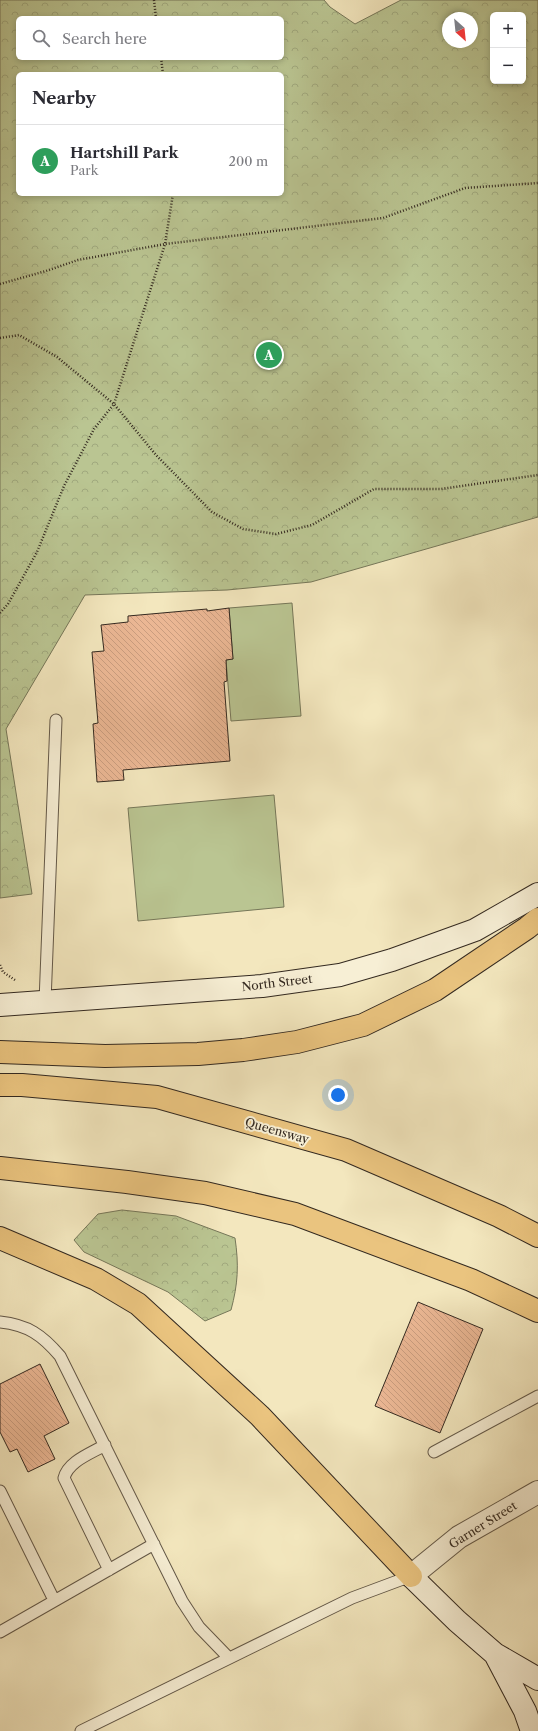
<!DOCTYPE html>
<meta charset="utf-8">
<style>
body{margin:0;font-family:"Libre Caslon Text",serif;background:#f7f7f7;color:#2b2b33}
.controls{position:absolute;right:12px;top:12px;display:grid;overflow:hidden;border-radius:6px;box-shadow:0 2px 6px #0003}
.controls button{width:36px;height:36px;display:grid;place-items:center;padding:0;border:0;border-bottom:1px solid #e1e1e2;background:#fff;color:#2b2b33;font:20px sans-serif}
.compass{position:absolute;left:442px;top:12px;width:36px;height:36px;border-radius:50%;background:#fff;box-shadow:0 2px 6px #0003;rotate:153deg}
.you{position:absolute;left:338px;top:1095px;width:14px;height:14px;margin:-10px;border:3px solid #fff;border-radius:50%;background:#1a73e8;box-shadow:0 0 0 6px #1a73e833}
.badge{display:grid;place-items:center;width:26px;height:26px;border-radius:50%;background:#7c3aed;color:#fff;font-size:13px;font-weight:700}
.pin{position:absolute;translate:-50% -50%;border:2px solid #fff;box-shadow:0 1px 4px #0006}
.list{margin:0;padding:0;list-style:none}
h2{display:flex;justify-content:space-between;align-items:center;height:52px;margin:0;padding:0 16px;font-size:17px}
h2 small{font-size:13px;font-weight:400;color:#7c7c81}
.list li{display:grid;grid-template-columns:26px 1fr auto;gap:12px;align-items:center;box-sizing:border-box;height:72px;padding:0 16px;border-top:1px solid #e1e1e2}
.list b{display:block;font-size:15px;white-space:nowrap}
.list p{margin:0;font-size:13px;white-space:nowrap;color:#7c7c81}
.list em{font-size:13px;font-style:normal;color:#7c7c81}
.icon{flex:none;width:22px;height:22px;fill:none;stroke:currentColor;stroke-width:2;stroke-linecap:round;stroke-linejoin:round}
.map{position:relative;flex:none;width:538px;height:1731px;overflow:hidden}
.search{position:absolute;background:#fff;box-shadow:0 2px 6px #0003;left:16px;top:16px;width:268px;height:44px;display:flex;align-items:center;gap:10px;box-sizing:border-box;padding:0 14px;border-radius:6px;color:#7c7c81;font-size:15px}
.panel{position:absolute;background:#fff;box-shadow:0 2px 6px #0003;left:16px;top:72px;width:268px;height:124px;border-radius:6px}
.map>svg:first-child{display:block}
</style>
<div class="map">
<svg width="538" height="1731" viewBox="0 0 538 1731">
<defs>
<pattern id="forest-crowns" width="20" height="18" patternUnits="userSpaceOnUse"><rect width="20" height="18" fill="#bac592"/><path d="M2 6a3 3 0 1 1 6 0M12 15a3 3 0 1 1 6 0" fill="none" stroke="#a0a97e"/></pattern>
<pattern id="building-back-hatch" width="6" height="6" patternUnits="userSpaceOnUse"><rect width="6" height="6" fill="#ebb794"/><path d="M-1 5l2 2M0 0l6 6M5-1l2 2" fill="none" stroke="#ca9d7f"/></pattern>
</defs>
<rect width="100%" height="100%" fill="#f3e7be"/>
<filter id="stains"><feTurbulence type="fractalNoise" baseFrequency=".005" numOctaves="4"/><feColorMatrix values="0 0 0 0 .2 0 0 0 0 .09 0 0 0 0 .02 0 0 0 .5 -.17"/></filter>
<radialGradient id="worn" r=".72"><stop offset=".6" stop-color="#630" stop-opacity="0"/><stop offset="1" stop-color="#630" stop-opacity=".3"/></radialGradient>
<path fill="url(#forest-crowns)" stroke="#767759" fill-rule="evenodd" d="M 0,0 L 324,0 L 330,7 L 355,24 L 401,0 L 538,0 L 538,517 L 311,582 L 227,590 L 85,595 L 6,729 L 32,894 L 0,898 ZM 493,15 L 523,15 L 523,81 L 493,81 ZM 18,18 L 282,18 L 282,58 L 18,58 ZM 448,18 L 472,18 L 472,42 L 448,42 ZM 18,74 L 282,74 L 282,194 L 18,194 Z
M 122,1210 L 176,1216 L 235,1238 C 239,1265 238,1284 231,1310 L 205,1321 L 168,1292 L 84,1252 L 74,1240 L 98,1214 Z"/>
<path fill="#bac592" stroke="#767759" d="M 292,603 L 301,716 L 231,721 L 226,660 L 233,659 L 229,608 Z
M 274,795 L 284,907 L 138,921 L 128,808 Z"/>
<path fill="url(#building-back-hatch)" stroke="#332920" d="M 229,608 L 233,659 L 226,660 L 227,681 L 224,682 L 230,761 L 123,770 L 124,780 L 97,782 L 93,724 L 98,723 L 92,652 L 104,651 L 101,625 L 128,622 L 128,616 L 207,609 L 207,611 Z
M 418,1302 L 483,1329 L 440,1433 L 375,1406 Z
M 40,1364 L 69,1423 L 44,1436 L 55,1459 L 28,1472 L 17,1449 L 10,1452 L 0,1432 L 0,1384 Z"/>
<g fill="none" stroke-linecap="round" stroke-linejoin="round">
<defs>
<path id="lane" d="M 45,1002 L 56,720
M 0,1322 C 28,1325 42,1335 60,1356 L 182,1601 L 199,1627 L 228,1657
M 105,1445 C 92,1453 68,1461 64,1478 L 109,1570
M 434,1452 L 538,1396
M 0,1491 L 54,1600
M 0,1632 L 154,1544
M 81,1731 L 352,1598 L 411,1576"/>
<path id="street" d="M 411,1576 L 459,1537 L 538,1492"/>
<path id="secondary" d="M 0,1005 L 262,986 L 340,975 L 392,960 L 475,930 L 538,894
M 411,1576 L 457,1621 L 495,1654 L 538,1679
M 495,1654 L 525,1711 L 532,1731"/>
<path id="highway" d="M 0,1052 L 105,1056 L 198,1054 L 243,1050 L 297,1042 L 363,1025 L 435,990 L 527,928 L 538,919
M 0,1085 L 22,1085 L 157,1097 L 346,1150 L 499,1216 L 538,1236
M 0,1168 L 127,1182 L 205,1193 L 295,1214 L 471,1280 L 538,1311
M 0,1238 L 96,1279 L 138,1304 L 260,1416 L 411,1576"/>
</defs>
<use href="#lane" stroke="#635848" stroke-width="13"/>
<use href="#street" stroke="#635848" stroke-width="24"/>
<use href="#secondary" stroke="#332920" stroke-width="24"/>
<use href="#highway" stroke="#332920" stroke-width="24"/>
<path stroke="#332920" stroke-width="2.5" stroke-dasharray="1 2" stroke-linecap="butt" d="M 154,0 L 156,18
M 161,58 L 163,74
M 0,284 L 46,271 L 78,260 L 165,244 L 173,194
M 0,338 L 19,335 L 57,357 L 114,404 L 156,455 L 212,512 L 243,529 L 276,534 L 312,525 L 374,489 L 441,489 L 538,475
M 0,613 L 8,604 L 37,552 L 64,486 L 94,429 L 114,404 L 165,244 L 383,218 L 465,188 L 538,183
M 0,965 L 3,972 L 15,980"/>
<use href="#lane" stroke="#f7efd5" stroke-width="11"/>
<use href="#street" stroke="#f7efd5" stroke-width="22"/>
<use href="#secondary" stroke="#f7efd5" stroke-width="22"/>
<use href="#highway" stroke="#eac47f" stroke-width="22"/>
</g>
<g text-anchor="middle" stroke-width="4" stroke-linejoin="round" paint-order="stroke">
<g font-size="12" fill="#332920" stroke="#f7efd5">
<text transform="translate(277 983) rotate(-7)" y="4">North Street</text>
<text transform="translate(277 1131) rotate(16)" y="4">Queensway</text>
<text transform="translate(483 1525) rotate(-32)" y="4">Garner Street</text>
</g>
</g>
<rect width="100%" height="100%" filter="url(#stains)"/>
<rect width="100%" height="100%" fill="url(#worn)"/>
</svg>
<div class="controls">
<button>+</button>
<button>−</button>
</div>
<svg class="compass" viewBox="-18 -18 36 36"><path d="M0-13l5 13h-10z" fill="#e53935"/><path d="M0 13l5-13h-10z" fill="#7c7c81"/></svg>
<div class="you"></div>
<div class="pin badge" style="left:269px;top:355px;background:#2e9e5b">A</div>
<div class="search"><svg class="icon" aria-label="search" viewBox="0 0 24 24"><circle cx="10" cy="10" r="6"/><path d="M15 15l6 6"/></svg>Search here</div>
<section class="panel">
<h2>Nearby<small></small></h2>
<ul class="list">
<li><span class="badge" style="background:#2e9e5b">A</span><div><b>Hartshill Park</b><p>Park</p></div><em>200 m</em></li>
</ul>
</section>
</div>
